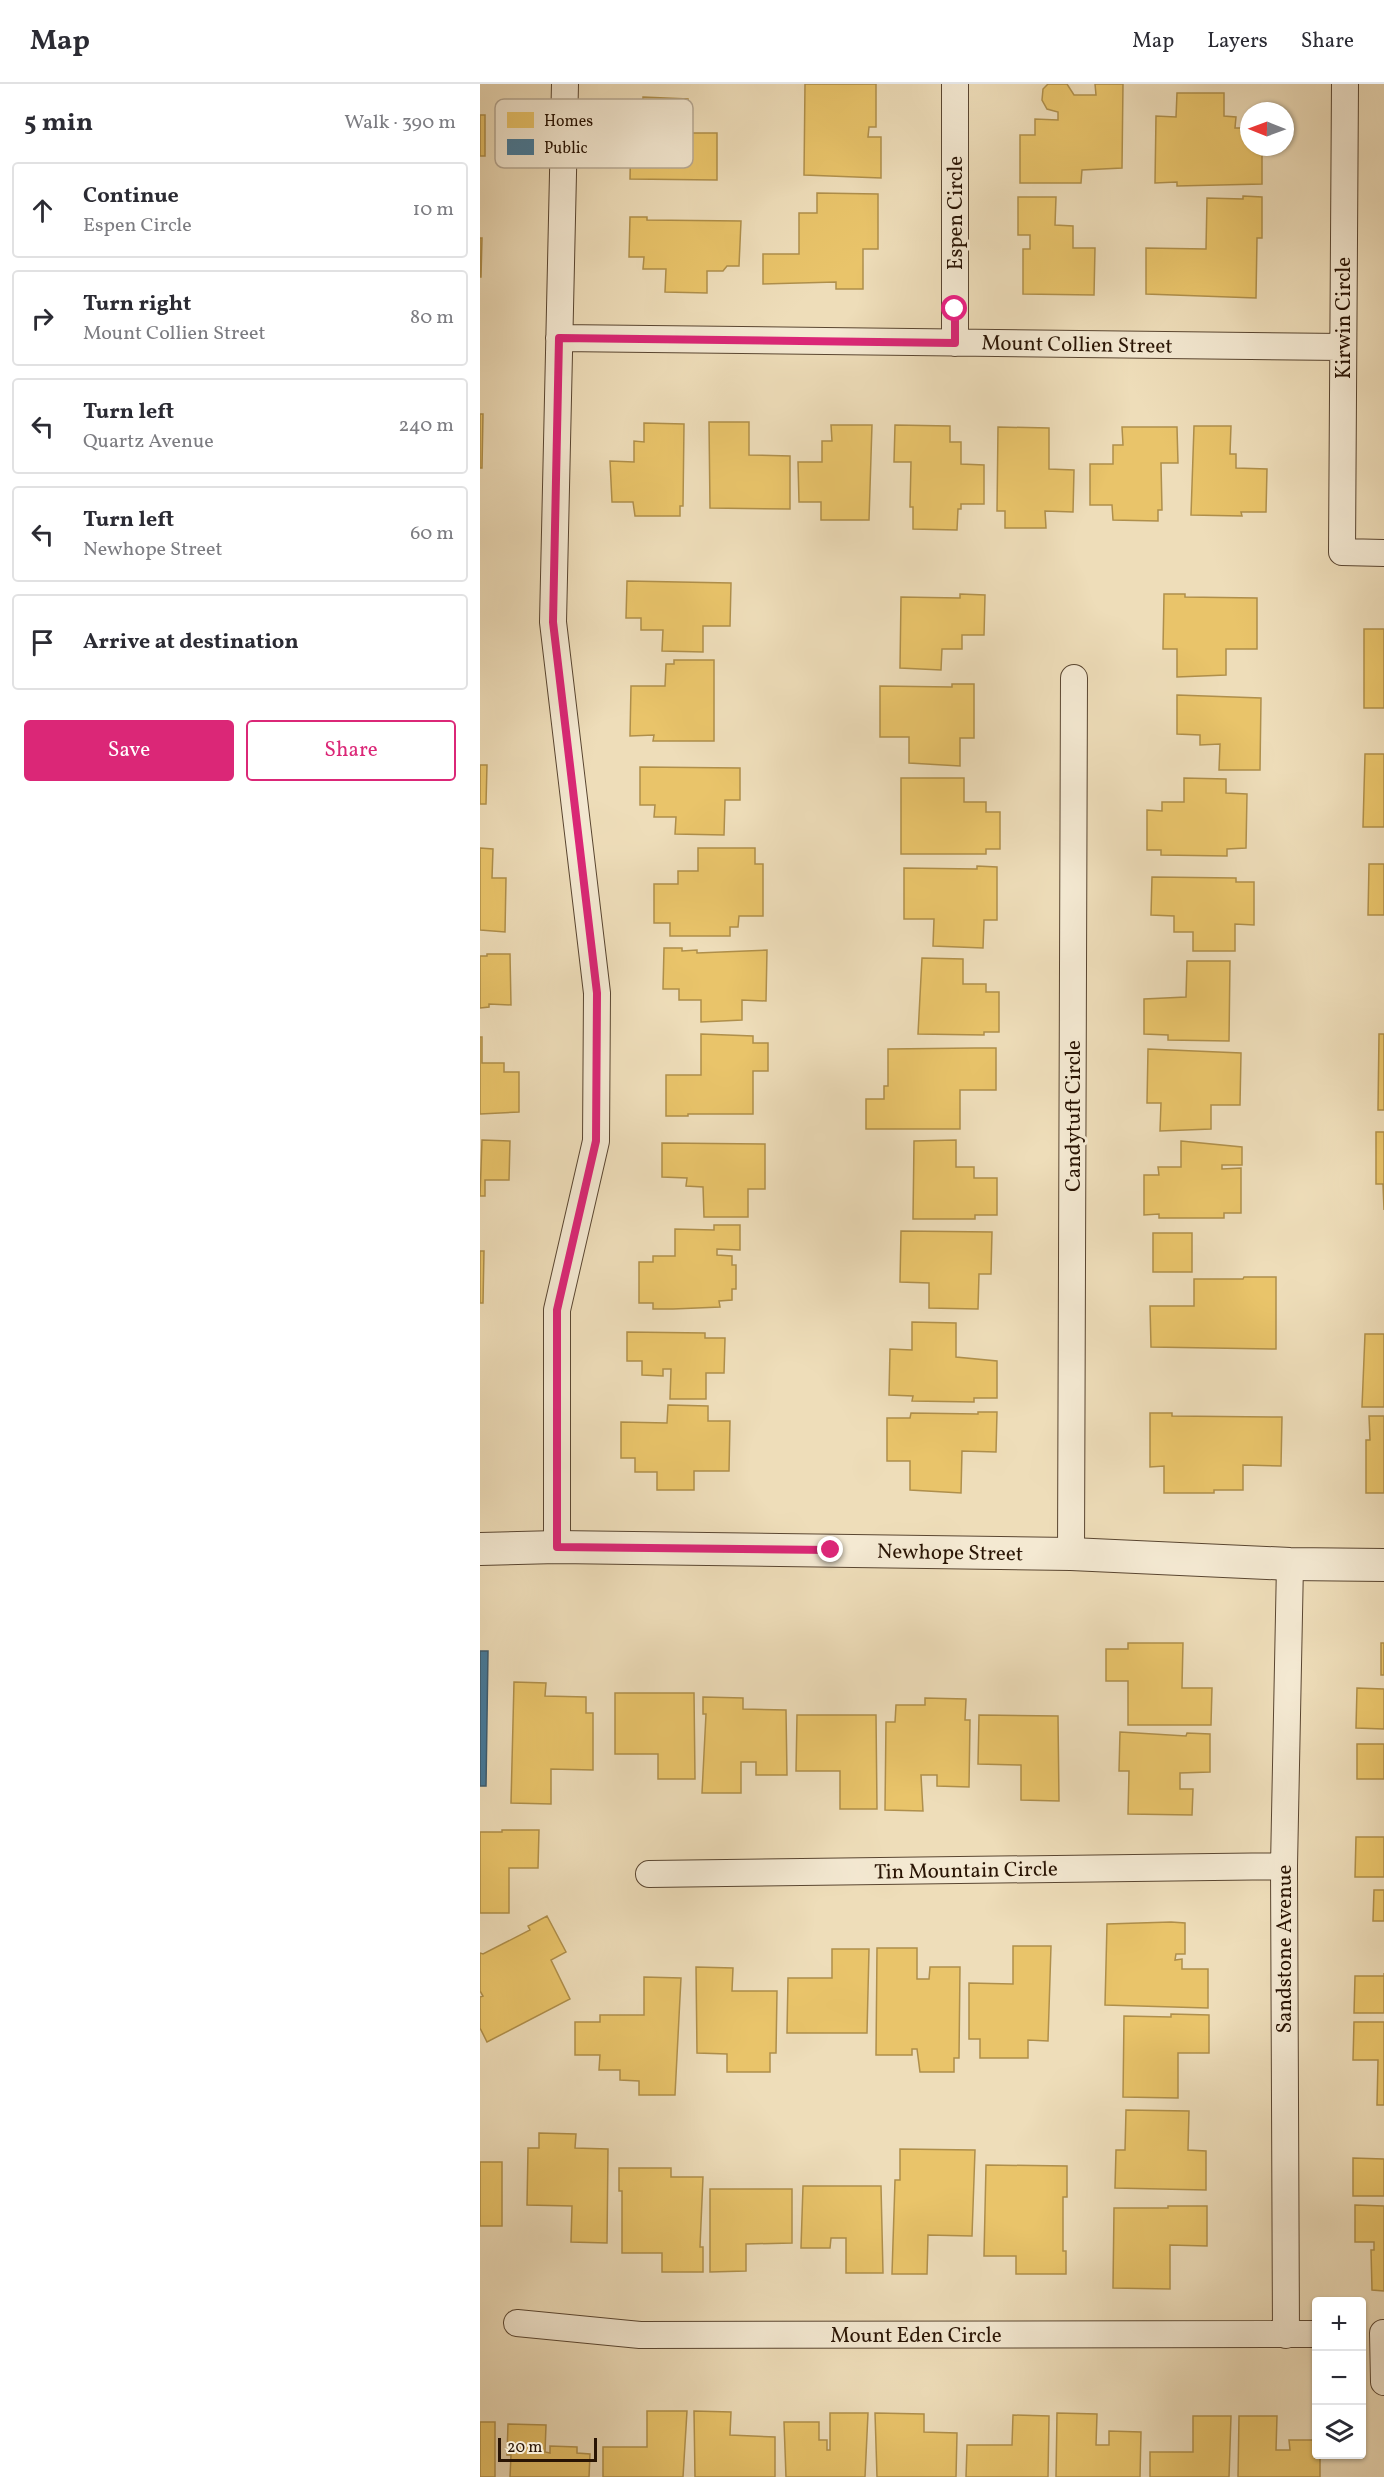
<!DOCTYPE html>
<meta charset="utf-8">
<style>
body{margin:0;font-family:Vollkorn,serif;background:#f7f7f7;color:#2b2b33}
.controls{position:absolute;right:18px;bottom:18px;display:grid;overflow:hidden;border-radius:6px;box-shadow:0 2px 4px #0004}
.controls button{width:54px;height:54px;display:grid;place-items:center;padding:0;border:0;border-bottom:2px solid #e1e1e2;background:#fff;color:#2b2b33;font:30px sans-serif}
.compass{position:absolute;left:760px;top:18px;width:54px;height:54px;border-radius:50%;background:#fff;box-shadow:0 2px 4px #0004;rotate:271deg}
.scale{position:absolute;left:18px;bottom:15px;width:99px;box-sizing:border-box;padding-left:6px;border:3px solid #291404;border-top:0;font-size:16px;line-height:21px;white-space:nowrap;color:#291404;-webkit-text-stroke:4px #f4e9d2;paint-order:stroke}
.stop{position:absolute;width:18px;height:18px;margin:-14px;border:4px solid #db2777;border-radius:50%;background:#fff}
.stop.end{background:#db2777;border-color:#fff;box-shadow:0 2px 6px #0008}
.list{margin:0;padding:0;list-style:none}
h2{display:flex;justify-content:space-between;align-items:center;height:78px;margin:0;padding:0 24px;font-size:26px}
h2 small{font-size:20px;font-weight:400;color:#7c7c81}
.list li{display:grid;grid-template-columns:39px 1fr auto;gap:18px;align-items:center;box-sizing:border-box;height:96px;margin:0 12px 12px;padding:0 12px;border:2px solid #e1e1e2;border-radius:6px}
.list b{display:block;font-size:22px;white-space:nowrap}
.list p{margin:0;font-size:20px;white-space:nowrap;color:#7c7c81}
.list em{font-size:20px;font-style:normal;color:#7c7c81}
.actions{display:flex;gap:12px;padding:18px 24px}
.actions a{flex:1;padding:14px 0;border:2px solid #db2777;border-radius:6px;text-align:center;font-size:21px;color:#db2777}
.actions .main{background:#db2777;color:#fff}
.icon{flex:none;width:33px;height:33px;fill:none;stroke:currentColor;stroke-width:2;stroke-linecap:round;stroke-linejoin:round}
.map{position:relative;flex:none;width:904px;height:2393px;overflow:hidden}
header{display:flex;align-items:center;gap:36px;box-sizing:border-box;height:84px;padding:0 30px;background:#fff;border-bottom:2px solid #e1e1e2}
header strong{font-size:28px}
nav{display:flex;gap:33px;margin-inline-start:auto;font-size:21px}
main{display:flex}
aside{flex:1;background:#fff}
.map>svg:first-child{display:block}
</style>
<header>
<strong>Map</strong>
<nav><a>Map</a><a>Layers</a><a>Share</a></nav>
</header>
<main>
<aside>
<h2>5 min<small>Walk · 390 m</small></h2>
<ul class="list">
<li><svg class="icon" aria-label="ahead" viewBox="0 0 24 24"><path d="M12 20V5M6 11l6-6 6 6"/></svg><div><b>Continue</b><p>Espen Circle</p></div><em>10 m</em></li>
<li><svg class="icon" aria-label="right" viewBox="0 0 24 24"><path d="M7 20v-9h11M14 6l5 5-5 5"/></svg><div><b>Turn right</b><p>Mount Collien Street</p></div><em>80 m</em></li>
<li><svg class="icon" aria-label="left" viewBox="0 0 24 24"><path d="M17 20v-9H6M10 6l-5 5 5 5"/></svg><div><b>Turn left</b><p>Quartz Avenue</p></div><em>240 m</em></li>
<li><svg class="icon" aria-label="left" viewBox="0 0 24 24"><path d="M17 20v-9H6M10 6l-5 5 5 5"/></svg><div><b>Turn left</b><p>Newhope Street</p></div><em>60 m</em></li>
<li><svg class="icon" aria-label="arrive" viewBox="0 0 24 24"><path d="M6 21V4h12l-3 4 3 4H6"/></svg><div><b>Arrive at destination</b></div></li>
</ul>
<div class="actions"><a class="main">Save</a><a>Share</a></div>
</aside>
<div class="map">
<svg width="904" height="2393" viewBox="0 0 904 2393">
<rect width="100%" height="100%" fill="#eeddb9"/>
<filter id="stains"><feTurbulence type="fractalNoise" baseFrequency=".00333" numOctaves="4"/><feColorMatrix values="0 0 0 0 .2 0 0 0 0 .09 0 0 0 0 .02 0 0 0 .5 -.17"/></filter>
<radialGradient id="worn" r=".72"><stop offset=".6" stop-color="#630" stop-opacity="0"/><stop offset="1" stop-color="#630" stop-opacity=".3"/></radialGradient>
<path fill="#e9c46a" stroke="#af8f4b" stroke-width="1.5" d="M 325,0 L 396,0 L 396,43 L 389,43 L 388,53 L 401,53 L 401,94 L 324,91 Z
M 568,0 L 587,0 L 594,11 L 616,11 L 615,0 L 643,0 L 642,84 L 602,86 L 601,99 L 540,99 L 540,51 L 555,51 L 555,35 L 578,36 L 578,28 L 567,25 L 562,16 L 563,5 Z
M 697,9 L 744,9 L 744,32 L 756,33 L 755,44 L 761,44 L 761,48 L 769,49 L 769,63 L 782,63 L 782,100 L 697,102 L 697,98 L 675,99 L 676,32 L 696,33 Z
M 163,13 L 208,15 L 208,49 L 237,49 L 237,96 L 150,95 L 151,44 L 162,44 Z
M 0,31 L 5,31 L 5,72 L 0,72 Z
M 337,109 L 398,110 L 398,165 L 383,165 L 383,205 L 356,205 L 356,198 L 283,200 L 283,170 L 319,170 L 319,129 L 337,129 Z
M 763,112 L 782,113 L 782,154 L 777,154 L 776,214 L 666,210 L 666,164 L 726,165 L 727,114 L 763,115 Z
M 538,113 L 576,113 L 575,141 L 593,142 L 593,164 L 615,164 L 614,211 L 543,210 L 543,165 L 550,165 L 550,151 L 538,151 Z
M 150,133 L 167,133 L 167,136 L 261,137 L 259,182 L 247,182 L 243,187 L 227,187 L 227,209 L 185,208 L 186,185 L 163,185 L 164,173 L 149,173 Z
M 0,154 L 2,154 L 1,193 L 0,193 Z
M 0,330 L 3,330 L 2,384 L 0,384 Z
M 229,338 L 269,338 L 269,371 L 310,372 L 310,425 L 230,424 Z
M 164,339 L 204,340 L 203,422 L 200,422 L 200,432 L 155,432 L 153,418 L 132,418 L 130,377 L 154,378 L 154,357 L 164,358 Z
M 351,341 L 392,341 L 389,436 L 341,436 L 341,418 L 319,418 L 318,378 L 342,378 L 342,357 L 352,357 Z
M 415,341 L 470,342 L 470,358 L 481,358 L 481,380 L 504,381 L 504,420 L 481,420 L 481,425 L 478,425 L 477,446 L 433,445 L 433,423 L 430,423 L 431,378 L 414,378 Z
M 714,342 L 751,342 L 750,370 L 756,370 L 756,384 L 787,385 L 786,428 L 761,428 L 762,432 L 711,431 Z
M 518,343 L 569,344 L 569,385 L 594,386 L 593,428 L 565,427 L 566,444 L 525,444 L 525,427 L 517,427 Z
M 642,343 L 697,343 L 698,379 L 681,379 L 682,426 L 678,426 L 678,437 L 633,436 L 632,421 L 610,421 L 610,380 L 633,380 L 633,361 L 643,361 Z
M 147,497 L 251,499 L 250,542 L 223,542 L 223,568 L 182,567 L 183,546 L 161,546 L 161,534 L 146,534 Z
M 480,510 L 505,511 L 504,551 L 482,551 L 482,565 L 462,565 L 461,586 L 420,584 L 421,513 L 480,514 Z
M 684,510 L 705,510 L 705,513 L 777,514 L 777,565 L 746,565 L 746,591 L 697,593 L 697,565 L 683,565 Z
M 884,545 L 904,545 L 904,624 L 884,624 Z
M 194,576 L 234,576 L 234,657 L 173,657 L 174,651 L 150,652 L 151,602 L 185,602 L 186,580 L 194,580 Z
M 472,600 L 494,600 L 494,654 L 480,654 L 480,682 L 429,679 L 429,653 L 400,653 L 400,602 L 472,603 Z
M 697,611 L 781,614 L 780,686 L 739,686 L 740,660 L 720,661 L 720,651 L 697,650 Z
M 885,670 L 904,670 L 904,743 L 883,743 Z
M 0,681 L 7,681 L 6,720 L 0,720 Z
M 160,683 L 260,684 L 260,716 L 245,716 L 244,751 L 195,750 L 196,733 L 174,733 L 175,721 L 160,721 Z
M 421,694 L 484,694 L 484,718 L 506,718 L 506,728 L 520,728 L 520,765 L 506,765 L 506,770 L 421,770 Z
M 704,694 L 746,695 L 746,709 L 767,710 L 766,764 L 747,765 L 747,772 L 681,771 L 681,766 L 667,766 L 667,726 L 682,727 L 682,718 L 704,718 Z
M 0,764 L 13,765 L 12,794 L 26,794 L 25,848 L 0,846 Z
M 218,764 L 275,764 L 275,780 L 283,780 L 283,832 L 259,832 L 258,843 L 250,843 L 250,852 L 190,852 L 190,839 L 174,839 L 174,800 L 198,800 L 198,787 L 218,787 Z
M 889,780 L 904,780 L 904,831 L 888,831 Z
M 497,782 L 517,783 L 517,836 L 504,836 L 503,864 L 453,862 L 454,835 L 424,835 L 424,784 L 497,785 Z
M 672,793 L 756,794 L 756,798 L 774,798 L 774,841 L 755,840 L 755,867 L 713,867 L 713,848 L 694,848 L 694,832 L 671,831 Z
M 184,864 L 202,864 L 202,867 L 217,866 L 217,869 L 287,866 L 286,917 L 262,916 L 262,936 L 221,938 L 221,916 L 199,916 L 199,905 L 183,905 Z
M 7,870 L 30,870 L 31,921 L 9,920 L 9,923 L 0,924 L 0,872 L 7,872 Z
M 442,874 L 483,875 L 483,900 L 506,900 L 506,908 L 519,908 L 519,948 L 504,948 L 504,951 L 438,950 Z
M 707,877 L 750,877 L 749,957 L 688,956 L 688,951 L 664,950 L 664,915 L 706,913 Z
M 221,950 L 273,952 L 273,959 L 288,959 L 288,987 L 273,987 L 273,1030 L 208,1030 L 208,1032 L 186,1032 L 186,991 L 221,991 Z
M 899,950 L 904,950 L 904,1026 L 898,1026 Z
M 0,953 L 2,953 L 2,979 L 24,979 L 24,988 L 39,988 L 39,1028 L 0,1030 Z
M 495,964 L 516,964 L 516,1006 L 480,1006 L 480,1045 L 386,1045 L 386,1015 L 404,1015 L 404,1002 L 408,1002 L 408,965 Z
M 668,965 L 761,969 L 760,1021 L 731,1021 L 731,1045 L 680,1047 L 681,1019 L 667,1019 Z
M 896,1048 L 904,1048 L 904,1126 L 903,1100 L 896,1100 Z
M 2,1056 L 30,1057 L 29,1096 L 5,1096 L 5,1112 L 0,1112 Z
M 476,1056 L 476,1083 L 494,1083 L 494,1094 L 517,1094 L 517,1131 L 495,1131 L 495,1135 L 433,1135 L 434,1057 Z
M 701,1057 L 762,1063 L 762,1081 L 742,1081 L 742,1085 L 761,1084 L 761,1129 L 744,1129 L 744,1134 L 679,1134 L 679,1130 L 664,1131 L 664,1091 L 679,1091 L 678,1083 L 701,1083 Z
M 182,1059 L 285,1060 L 285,1105 L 268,1105 L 268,1133 L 224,1133 L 223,1103 L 206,1102 L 207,1094 L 182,1093 Z
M 234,1141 L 260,1141 L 260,1166 L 237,1165 L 237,1171 L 252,1172 L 252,1181 L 256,1181 L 256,1205 L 252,1205 L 252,1216 L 239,1217 L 240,1223 L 193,1225 L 173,1225 L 173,1219 L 159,1219 L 159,1178 L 173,1178 L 173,1172 L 195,1172 L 195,1145 L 234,1146 Z
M 421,1147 L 512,1148 L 511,1190 L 499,1190 L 498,1225 L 449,1224 L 449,1199 L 420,1198 Z
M 673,1149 L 712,1149 L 712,1188 L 673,1188 Z
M 0,1167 L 4,1167 L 3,1219 L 0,1219 Z
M 764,1193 L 796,1193 L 796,1265 L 671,1263 L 670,1222 L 714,1222 L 714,1195 L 763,1195 Z
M 432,1238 L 476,1239 L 476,1273 L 517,1277 L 517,1314 L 494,1314 L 494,1318 L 432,1317 L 433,1312 L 409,1311 L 410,1265 L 432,1266 Z
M 147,1248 L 225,1249 L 225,1254 L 245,1254 L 244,1289 L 226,1289 L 226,1315 L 190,1315 L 191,1285 L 183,1285 L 183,1292 L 162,1291 L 162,1277 L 147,1277 Z
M 885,1250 L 904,1250 L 904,1323 L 882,1323 Z
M 188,1321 L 228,1322 L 228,1337 L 250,1337 L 249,1387 L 214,1387 L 214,1406 L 177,1406 L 177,1388 L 155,1388 L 155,1374 L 141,1374 L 141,1338 L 187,1339 Z
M 498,1328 L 517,1328 L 516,1368 L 482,1367 L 481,1409 L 430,1406 L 430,1377 L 407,1377 L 407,1334 L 430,1334 L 431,1329 L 498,1330 Z
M 670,1329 L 692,1329 L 692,1332 L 802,1333 L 801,1382 L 763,1381 L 763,1406 L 734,1406 L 734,1409 L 684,1409 L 684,1382 L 670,1383 Z
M 889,1332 L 904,1332 L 904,1409 L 886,1409 L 886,1356 L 890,1356 Z
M 648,1559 L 703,1559 L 702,1604 L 732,1604 L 731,1641 L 648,1641 L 648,1597 L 626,1597 L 626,1565 L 648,1565 Z
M 901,1559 L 904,1559 L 904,1591 L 901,1591 Z
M 34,1598 L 66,1599 L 65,1612 L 106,1613 L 106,1629 L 113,1629 L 113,1686 L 71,1685 L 71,1720 L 31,1719 Z
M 877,1604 L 904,1605 L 904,1645 L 876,1644 Z
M 135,1609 L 214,1609 L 215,1695 L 178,1695 L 178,1670 L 135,1670 Z
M 223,1613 L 263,1614 L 263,1625 L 306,1626 L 307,1691 L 276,1691 L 276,1678 L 261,1678 L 261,1709 L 222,1709 L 226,1630 L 223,1630 Z
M 445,1614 L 486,1615 L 485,1636 L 490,1636 L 489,1703 L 457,1702 L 457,1691 L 441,1691 L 443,1727 L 405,1726 L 406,1638 L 415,1638 L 416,1621 L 445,1621 Z
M 317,1631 L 396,1631 L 397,1725 L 360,1725 L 360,1687 L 316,1687 Z
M 499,1631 L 578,1632 L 579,1717 L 541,1716 L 541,1681 L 498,1680 Z
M 640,1648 L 706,1652 L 707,1649 L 730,1650 L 730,1688 L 700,1689 L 700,1705 L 713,1705 L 712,1731 L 648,1730 L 649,1687 L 639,1687 Z
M 877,1660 L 904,1660 L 904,1695 L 877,1695 Z
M 22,1746 L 59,1746 L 58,1784 L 29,1784 L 29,1829 L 0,1829 L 0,1748 L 22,1748 Z
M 876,1753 L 904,1753 L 904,1793 L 875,1793 Z
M 894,1806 L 904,1806 L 904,1837 L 893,1837 Z
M 67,1832 L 86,1868 L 71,1876 L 90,1915 L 7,1958 L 0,1944 L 0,1913 L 3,1912 L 0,1907 L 0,1869 L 3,1870 L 50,1846 L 48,1842 Z
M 691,1838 L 705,1839 L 705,1870 L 696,1870 L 695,1876 L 702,1875 L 702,1885 L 728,1885 L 728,1924 L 625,1921 L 627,1840 Z
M 533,1862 L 571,1862 L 568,1957 L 548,1956 L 548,1974 L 500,1974 L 500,1955 L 489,1955 L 489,1899 L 533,1900 Z
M 397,1864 L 437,1864 L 437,1895 L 449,1895 L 450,1883 L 480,1883 L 479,1974 L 474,1974 L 474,1988 L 440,1988 L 437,1965 L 432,1965 L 432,1971 L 396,1971 Z
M 352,1865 L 389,1865 L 387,1949 L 307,1949 L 308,1894 L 352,1894 Z
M 216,1883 L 253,1884 L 252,1907 L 297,1907 L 296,1969 L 290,1969 L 290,1988 L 247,1988 L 247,1970 L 217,1969 Z
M 904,1889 L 904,1929 L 874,1929 L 875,1892 L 904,1892 Z
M 164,1893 L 201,1894 L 195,2011 L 159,2011 L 159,1997 L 140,1996 L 140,1986 L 119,1986 L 120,1971 L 95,1971 L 95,1938 L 120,1938 L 120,1931 L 164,1931 Z
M 691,1930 L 729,1931 L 729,1969 L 698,1969 L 698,2014 L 643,2013 L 644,1932 L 691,1933 Z
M 874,1938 L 904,1938 L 904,2021 L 897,2021 L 898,1976 L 873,1976 Z
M 646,2026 L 709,2027 L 708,2066 L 726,2067 L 726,2106 L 635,2104 L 636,2066 L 645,2066 Z
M 59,2049 L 96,2050 L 95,2064 L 128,2065 L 127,2159 L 91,2158 L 92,2122 L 47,2121 L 48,2064 L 59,2064 Z
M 420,2065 L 495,2066 L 492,2152 L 448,2151 L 447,2190 L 412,2190 L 415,2096 L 420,2096 Z
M 873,2074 L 904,2075 L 904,2112 L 873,2112 Z
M 0,2078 L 22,2078 L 22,2142 L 0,2142 Z
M 506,2081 L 587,2082 L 587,2113 L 583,2113 L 583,2167 L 586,2167 L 586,2190 L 536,2190 L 536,2172 L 504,2172 Z
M 139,2084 L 191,2084 L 191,2093 L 223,2093 L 220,2163 L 223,2163 L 223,2188 L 182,2188 L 182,2169 L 142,2169 L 142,2107 L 139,2107 Z
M 323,2102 L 401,2102 L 403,2189 L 366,2189 L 366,2154 L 351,2154 L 350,2164 L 321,2164 Z
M 230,2105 L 312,2105 L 312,2159 L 266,2160 L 266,2187 L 230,2188 Z
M 875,2121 L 904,2122 L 904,2207 L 892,2206 L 891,2166 L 894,2166 L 894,2158 L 875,2158 Z
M 688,2122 L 727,2122 L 727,2162 L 690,2161 L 690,2205 L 633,2204 L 634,2124 L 688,2124 Z
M 167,2327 L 207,2327 L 203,2393 L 123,2393 L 123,2363 L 167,2363 Z
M 214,2327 L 251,2328 L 250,2351 L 295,2353 L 295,2393 L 215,2393 Z
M 350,2329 L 388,2329 L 385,2393 L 306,2393 L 304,2338 L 339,2338 L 339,2356 L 347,2356 L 347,2366 L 350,2366 Z
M 395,2329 L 444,2330 L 444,2348 L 477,2349 L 476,2393 L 397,2393 Z
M 577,2329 L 617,2330 L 616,2361 L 629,2361 L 629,2347 L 661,2348 L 660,2393 L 576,2393 Z
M 533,2331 L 569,2332 L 568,2393 L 486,2393 L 487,2361 L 532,2361 Z
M 713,2332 L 751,2332 L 749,2393 L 670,2393 L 670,2368 L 713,2368 Z
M 759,2332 L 797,2332 L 796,2366 L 810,2366 L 809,2356 L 836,2356 L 836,2370 L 840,2370 L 840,2393 L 758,2393 Z
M 0,2338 L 15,2338 L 15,2393 L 0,2393 Z
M 28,2340 L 66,2341 L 65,2368 L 70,2369 L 70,2362 L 97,2363 L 97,2369 L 110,2370 L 109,2393 L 30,2393 L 31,2371 L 27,2371 Z"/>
<path fill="#457b9d" stroke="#3d5c6f" stroke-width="1.5" d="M 0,1567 L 8,1567 L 6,1702 L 0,1702 Z"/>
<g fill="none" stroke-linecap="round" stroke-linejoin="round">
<defs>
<path id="minor" d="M 475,0 L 475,259
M 865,0 L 862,468 L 904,469
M 79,254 L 863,263
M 77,1463 L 77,1226 L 116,1057 L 117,909 L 73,538 L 85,0
M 591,1470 L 594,594
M 169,1790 L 804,1782
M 37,2239 L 160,2251 L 836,2250
M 903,2249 L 904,2298
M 806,2251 L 804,1782 L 810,1480"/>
<path id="tertiary" d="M 0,1465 L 77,1463 L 591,1470 L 810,1480 L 904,1481"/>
</defs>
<use href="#minor" stroke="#5a4631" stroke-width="28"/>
<use href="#tertiary" stroke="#5a4631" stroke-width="34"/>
<use href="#minor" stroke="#f4e9d2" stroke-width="26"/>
<use href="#tertiary" stroke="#f4e9d2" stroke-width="32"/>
</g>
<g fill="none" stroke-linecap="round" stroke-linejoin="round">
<path stroke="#db2777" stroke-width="8" d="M 351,1466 L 77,1463 L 77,1226 L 116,1057 L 117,909 L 73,538 L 79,254 L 475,259 L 475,225"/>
</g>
<g text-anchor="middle" stroke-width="6" stroke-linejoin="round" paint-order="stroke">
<g font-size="21" fill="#291404" stroke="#f4e9d2">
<text transform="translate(475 129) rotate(-90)" y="7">Espen Circle</text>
<text transform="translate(863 234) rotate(-90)" y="7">Kirwin Circle</text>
<text transform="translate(597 260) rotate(1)" y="7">Mount Collien Street</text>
<text transform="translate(593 1032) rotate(-90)" y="7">Candytuft Circle</text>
<text transform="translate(470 1468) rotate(1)" y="7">Newhope Street</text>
<text transform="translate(486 1786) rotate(-1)" y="7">Tin Mountain Circle</text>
<text transform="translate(804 1865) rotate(-90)" y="7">Sandstone Avenue</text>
<text x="436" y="2258">Mount Eden Circle</text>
</g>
</g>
<rect x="15" y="15" width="198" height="69" rx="9" fill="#f4e9d2" stroke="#b7a994" stroke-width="1.5"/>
<rect x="27" y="28" width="27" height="16" fill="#e9c46a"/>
<rect x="27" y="55" width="27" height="16" fill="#457b9d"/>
<g font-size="16" fill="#291404">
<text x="64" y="42">Homes</text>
<text x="64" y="69">Public</text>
</g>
<rect width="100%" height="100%" filter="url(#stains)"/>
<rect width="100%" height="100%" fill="url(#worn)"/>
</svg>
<div class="controls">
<button>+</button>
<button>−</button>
<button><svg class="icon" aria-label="layers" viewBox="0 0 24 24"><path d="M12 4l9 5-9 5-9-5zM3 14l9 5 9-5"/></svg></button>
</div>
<svg class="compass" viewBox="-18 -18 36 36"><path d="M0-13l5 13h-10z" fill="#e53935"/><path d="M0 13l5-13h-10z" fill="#7c7c81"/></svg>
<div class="scale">20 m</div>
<div class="stop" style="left:475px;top:225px"></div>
<div class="stop end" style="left:351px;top:1466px"></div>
</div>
</main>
